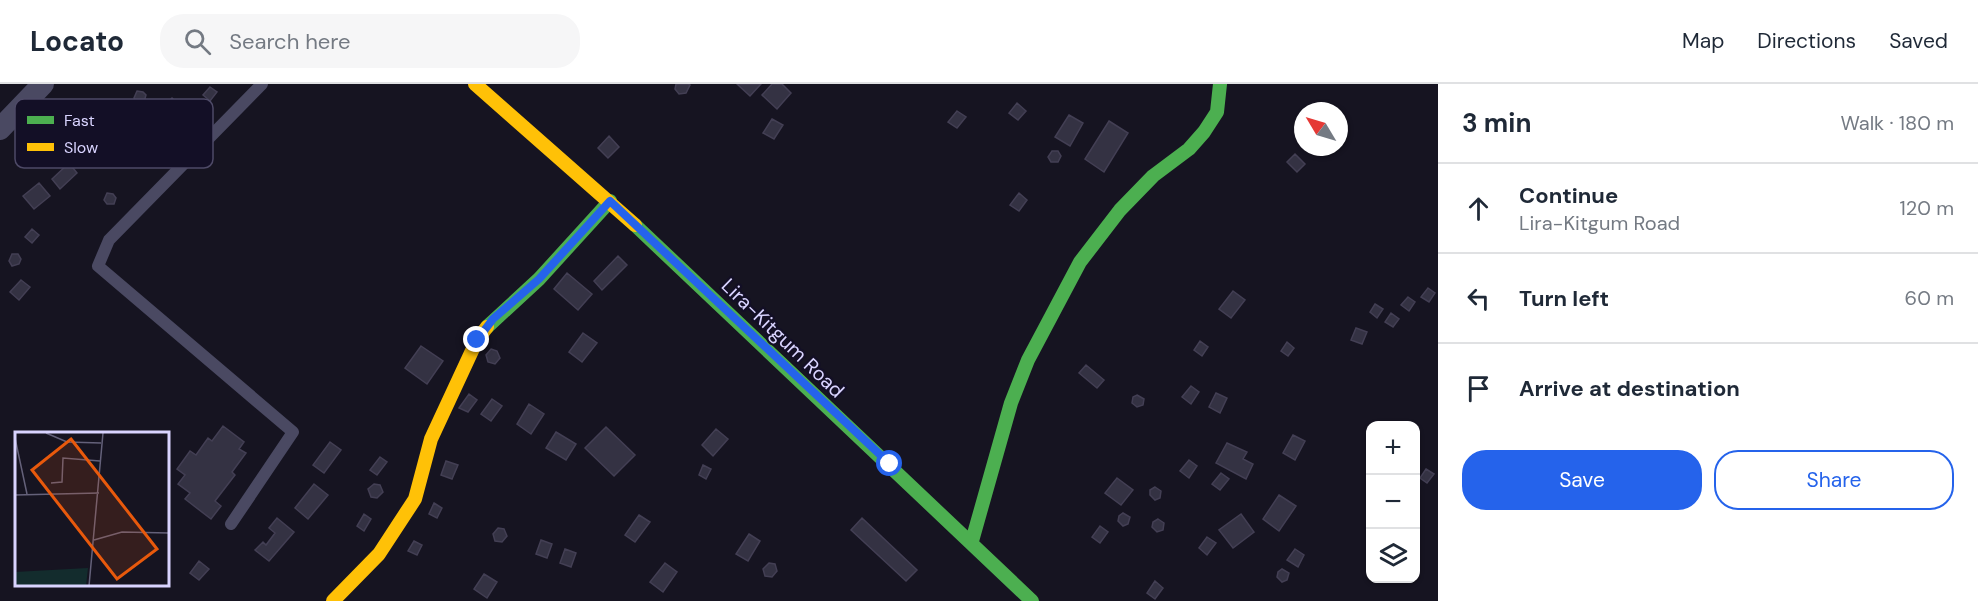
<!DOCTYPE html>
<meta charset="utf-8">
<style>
body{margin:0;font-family:"DM Sans",sans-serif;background:#f6f6f7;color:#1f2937}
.controls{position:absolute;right:18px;bottom:18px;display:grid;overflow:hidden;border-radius:12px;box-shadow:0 2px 4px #0004}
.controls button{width:54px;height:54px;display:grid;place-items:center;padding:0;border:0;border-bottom:2px solid #e0e1e3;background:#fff;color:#1f2937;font:30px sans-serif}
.compass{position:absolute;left:1294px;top:18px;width:54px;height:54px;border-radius:50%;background:#fff;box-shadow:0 2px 4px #0004;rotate:308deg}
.stop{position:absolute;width:18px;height:18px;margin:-14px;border:4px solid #2563eb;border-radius:50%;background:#fff}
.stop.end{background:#2563eb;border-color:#fff;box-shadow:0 2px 6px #0008}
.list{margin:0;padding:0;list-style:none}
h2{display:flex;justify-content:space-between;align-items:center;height:78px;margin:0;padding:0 24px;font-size:26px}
h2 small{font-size:20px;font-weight:400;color:#747a83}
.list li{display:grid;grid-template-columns:39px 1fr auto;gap:18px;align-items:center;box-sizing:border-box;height:90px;padding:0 24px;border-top:2px solid #e0e1e3}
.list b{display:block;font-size:22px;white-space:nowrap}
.list p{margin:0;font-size:20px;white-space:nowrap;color:#747a83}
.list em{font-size:20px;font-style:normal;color:#747a83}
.actions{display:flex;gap:12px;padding:18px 24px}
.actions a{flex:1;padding:14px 0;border:2px solid #2563eb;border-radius:24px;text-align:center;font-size:21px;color:#2563eb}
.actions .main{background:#2563eb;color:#fff}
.icon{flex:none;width:33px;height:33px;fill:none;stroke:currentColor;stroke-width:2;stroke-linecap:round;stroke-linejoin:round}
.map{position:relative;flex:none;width:1438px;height:517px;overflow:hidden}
header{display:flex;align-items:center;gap:36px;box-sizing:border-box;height:84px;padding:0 30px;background:#fff;border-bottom:2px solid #e0e1e3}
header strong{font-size:28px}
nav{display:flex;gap:33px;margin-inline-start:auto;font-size:21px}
.search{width:420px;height:54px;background:#f6f6f7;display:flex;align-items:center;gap:15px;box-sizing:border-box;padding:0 21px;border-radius:24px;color:#747a83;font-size:22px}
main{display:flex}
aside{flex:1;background:#fff}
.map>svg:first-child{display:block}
</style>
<header>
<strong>Locato</strong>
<div class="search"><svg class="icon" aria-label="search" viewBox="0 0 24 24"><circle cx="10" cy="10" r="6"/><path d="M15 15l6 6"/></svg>Search here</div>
<nav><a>Map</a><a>Directions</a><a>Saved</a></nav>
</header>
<main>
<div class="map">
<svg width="1438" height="517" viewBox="0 0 1438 517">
<rect width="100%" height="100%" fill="#161421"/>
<path fill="#343243" stroke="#433f54" stroke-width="1.5" d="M 676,0 L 688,0 L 690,1 L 686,9 L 679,10 L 675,5 Z
M 737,0 L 761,0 L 750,12 Z
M 772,0 L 782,0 L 791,9 L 777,25 L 762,11 Z
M 210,3 L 217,8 L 210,17 L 203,11 Z
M 137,7 L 143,8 L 146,11 L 144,18 L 137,19 L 134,14 Z
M 172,14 L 183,25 L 169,39 L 158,28 Z
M 1017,19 L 1026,27 L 1018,36 L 1009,29 Z
M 957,27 L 966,33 L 957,44 L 948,38 Z
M 1069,31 L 1083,39 L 1070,62 L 1055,53 Z
M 772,35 L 783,41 L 774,55 L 763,49 Z
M 1109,37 L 1128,49 L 1104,88 L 1085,75 Z
M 609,52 L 619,63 L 608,74 L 598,64 Z
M 1052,67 L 1058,67 L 1061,72 L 1058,78 L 1051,78 L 1048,73 Z
M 1295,70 L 1305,80 L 1297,88 L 1287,78 Z
M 69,79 L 77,89 L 60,105 L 52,95 Z
M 39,99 L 50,112 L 34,125 L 23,112 Z
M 107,109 L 113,110 L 116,114 L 114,120 L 107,120 L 104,116 Z
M 1019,109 L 1027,116 L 1019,127 L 1010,121 Z
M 32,145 L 39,151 L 32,159 L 25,153 Z
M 12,170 L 18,170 L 21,175 L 19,180 L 12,182 L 9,177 Z
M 618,172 L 627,181 L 602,206 L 594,197 Z
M 567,189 L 592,210 L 578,226 L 554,205 Z
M 21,196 L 30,203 L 19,216 L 10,208 Z
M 1428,204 L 1435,209 L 1429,218 L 1421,213 Z
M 1233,207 L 1245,216 L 1231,234 L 1219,225 Z
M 1408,213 L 1415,218 L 1409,227 L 1401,221 Z
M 1375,220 L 1383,225 L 1377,234 L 1370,228 Z
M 1391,229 L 1399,235 L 1393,243 L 1385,238 Z
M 1356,244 L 1367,248 L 1362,260 L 1351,256 Z
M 583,249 L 597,259 L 582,278 L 569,268 Z
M 1200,257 L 1208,263 L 1202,272 L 1194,266 Z
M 1287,258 L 1294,264 L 1288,272 L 1281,267 Z
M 421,262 L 443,277 L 427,300 L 405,284 Z
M 491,265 L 497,267 L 500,274 L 495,280 L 488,278 L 486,271 Z
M 1086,281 L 1104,296 L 1097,304 L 1079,289 Z
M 1191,302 L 1199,308 L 1191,320 L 1182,313 Z
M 1216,309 L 1227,314 L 1220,329 L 1209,323 Z
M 469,310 L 477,316 L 468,328 L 459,324 Z
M 1137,311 L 1144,315 L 1143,321 L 1137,323 L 1132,319 L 1133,313 Z
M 492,315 L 502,322 L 491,337 L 481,330 Z
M 529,320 L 544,330 L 531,350 L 517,340 Z
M 223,342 L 244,358 L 239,365 L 246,369 L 232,388 L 235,391 L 215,417 L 221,422 L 211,435 L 185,415 L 190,409 L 178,400 L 185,391 L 177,385 L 190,367 L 196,371 L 208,354 L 212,357 Z
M 606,343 L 635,371 L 614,392 L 585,364 Z
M 716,345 L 728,355 L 713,372 L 702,361 Z
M 556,348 L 576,360 L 566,376 L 546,364 Z
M 1293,351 L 1305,357 L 1295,376 L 1283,369 Z
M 330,358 L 341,366 L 324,389 L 313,381 Z
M 1227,359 L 1247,368 L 1243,375 L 1253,380 L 1246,395 L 1216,379 Z
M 380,373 L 387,378 L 377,391 L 370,386 Z
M 1189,376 L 1197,382 L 1189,394 L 1180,387 Z
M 446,377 L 458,381 L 452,395 L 441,391 Z
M 703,381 L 711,385 L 706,395 L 699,391 Z
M 1426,385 L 1434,390 L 1427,399 L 1420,394 Z
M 1221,389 L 1229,395 L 1220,406 L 1212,400 Z
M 1117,394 L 1133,406 L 1121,421 L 1105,409 Z
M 314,400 L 328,411 L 308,435 L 295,424 Z
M 374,400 L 380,401 L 383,408 L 377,414 L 371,413 L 368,405 Z
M 1155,403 L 1161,407 L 1160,414 L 1155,416 L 1150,411 L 1150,406 Z
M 1279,411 L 1296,422 L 1279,447 L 1263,435 Z
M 434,419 L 442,424 L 437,434 L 429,430 Z
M 1123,429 L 1130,433 L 1128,440 L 1123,442 L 1118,437 L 1119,432 Z
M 364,430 L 371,435 L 364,447 L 357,442 Z
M 1241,430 L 1254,448 L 1233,464 L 1219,446 Z
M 639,431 L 650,438 L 635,458 L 625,451 Z
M 277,434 L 294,448 L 269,477 L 255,466 L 263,458 L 266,461 L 275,449 L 269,444 Z
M 862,434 L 917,486 L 906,497 L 851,446 Z
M 1158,435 L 1164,439 L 1163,446 L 1157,448 L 1152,443 L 1153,438 Z
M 1100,442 L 1108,448 L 1100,459 L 1092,453 Z
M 498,444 L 504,445 L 507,452 L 502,458 L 495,457 L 493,450 Z
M 749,450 L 760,457 L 748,477 L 736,470 Z
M 1207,453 L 1216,459 L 1207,471 L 1199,464 Z
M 541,456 L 552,460 L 547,474 L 536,470 Z
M 414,457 L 422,461 L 417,471 L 408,467 Z
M 565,465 L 576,469 L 571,483 L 560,479 Z
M 1295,465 L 1304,471 L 1298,483 L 1287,476 Z
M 199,477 L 209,485 L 199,496 L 190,489 Z
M 665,479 L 677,488 L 663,508 L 650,498 Z
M 769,479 L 775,480 L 777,487 L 772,493 L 765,492 L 763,485 Z
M 1282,485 L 1289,489 L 1287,496 L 1282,498 L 1277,493 L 1278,488 Z
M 484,490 L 497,498 L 487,514 L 474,505 Z
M 1155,497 L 1163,504 L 1155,515 L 1147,509 Z"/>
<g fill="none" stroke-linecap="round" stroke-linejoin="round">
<path stroke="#4a4962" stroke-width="12" d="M 231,440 L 293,348 L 98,182 L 109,156 L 262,0"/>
<path stroke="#4a4962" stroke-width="22" d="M 0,45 L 43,0"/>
<path stroke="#4caf50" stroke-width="14" d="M 635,141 L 1032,517
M 487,243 L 539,195 L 610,117
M 972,457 L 1011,319 L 1028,276 L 1080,178 L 1120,126 L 1153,92 L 1189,65 L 1204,48 L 1217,28 L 1220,0"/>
<path stroke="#ffc107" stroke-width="14" d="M 475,0 L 635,141
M 333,517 L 379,470 L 415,415 L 431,355 L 477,256 L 487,243"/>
</g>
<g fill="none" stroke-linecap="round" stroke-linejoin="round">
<path stroke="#2563eb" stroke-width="8" d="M 477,256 L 493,235 L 539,195 L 610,117 L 890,380"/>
</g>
<g text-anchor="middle" stroke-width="4.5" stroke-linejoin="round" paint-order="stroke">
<g font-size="20" fill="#d9d4ff" stroke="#130f26">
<text transform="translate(783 254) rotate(44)" y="7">Lira-Kitgum Road</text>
</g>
</g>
<g transform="translate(15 348)">
<rect width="154" height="154" fill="#161421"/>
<path d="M 73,136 L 71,154 L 0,154 L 0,140 Z" fill="#132c2d"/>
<path fill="none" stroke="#64617a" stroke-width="1.5" d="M 31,1 L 52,10 L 86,11M 0,6 L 12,62M 36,51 L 47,50 L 48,26 L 85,29M 0,63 L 84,61M 79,108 L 107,100 L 154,101M 74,154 L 88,1"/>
<path fill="#e8590c" fill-opacity="0.15" stroke="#e8590c" stroke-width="3" d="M 56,7 L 142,117 L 102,147 L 17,38 Z"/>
<rect width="154" height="154" fill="none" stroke="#d9d4ff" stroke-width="3"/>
</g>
<rect x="15" y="15" width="198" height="69" rx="9" fill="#130f26" stroke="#4e4a67" stroke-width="1.5"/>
<rect x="27" y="32" width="27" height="8" fill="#4caf50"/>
<rect x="27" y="59" width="27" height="8" fill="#ffc107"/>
<g font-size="16" fill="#d9d4ff">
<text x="64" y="42">Fast</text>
<text x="64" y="69">Slow</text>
</g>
</svg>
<div class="controls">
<button>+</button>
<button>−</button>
<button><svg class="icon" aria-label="layers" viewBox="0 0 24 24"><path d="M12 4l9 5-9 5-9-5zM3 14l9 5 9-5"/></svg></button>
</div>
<svg class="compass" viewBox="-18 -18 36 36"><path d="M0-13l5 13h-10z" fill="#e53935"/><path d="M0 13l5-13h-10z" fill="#747a83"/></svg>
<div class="stop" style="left:890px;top:380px"></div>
<div class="stop end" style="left:477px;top:256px"></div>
</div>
<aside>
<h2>3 min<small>Walk · 180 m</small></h2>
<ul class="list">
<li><svg class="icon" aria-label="ahead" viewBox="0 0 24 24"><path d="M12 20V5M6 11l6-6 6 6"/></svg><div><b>Continue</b><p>Lira-Kitgum Road</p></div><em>120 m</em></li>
<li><svg class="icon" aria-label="left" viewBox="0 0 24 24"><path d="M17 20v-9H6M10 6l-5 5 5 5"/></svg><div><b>Turn left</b></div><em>60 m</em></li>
<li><svg class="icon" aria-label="arrive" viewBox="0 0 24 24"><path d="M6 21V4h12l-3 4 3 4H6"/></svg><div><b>Arrive at destination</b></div></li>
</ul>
<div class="actions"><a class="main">Save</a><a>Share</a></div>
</aside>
</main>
